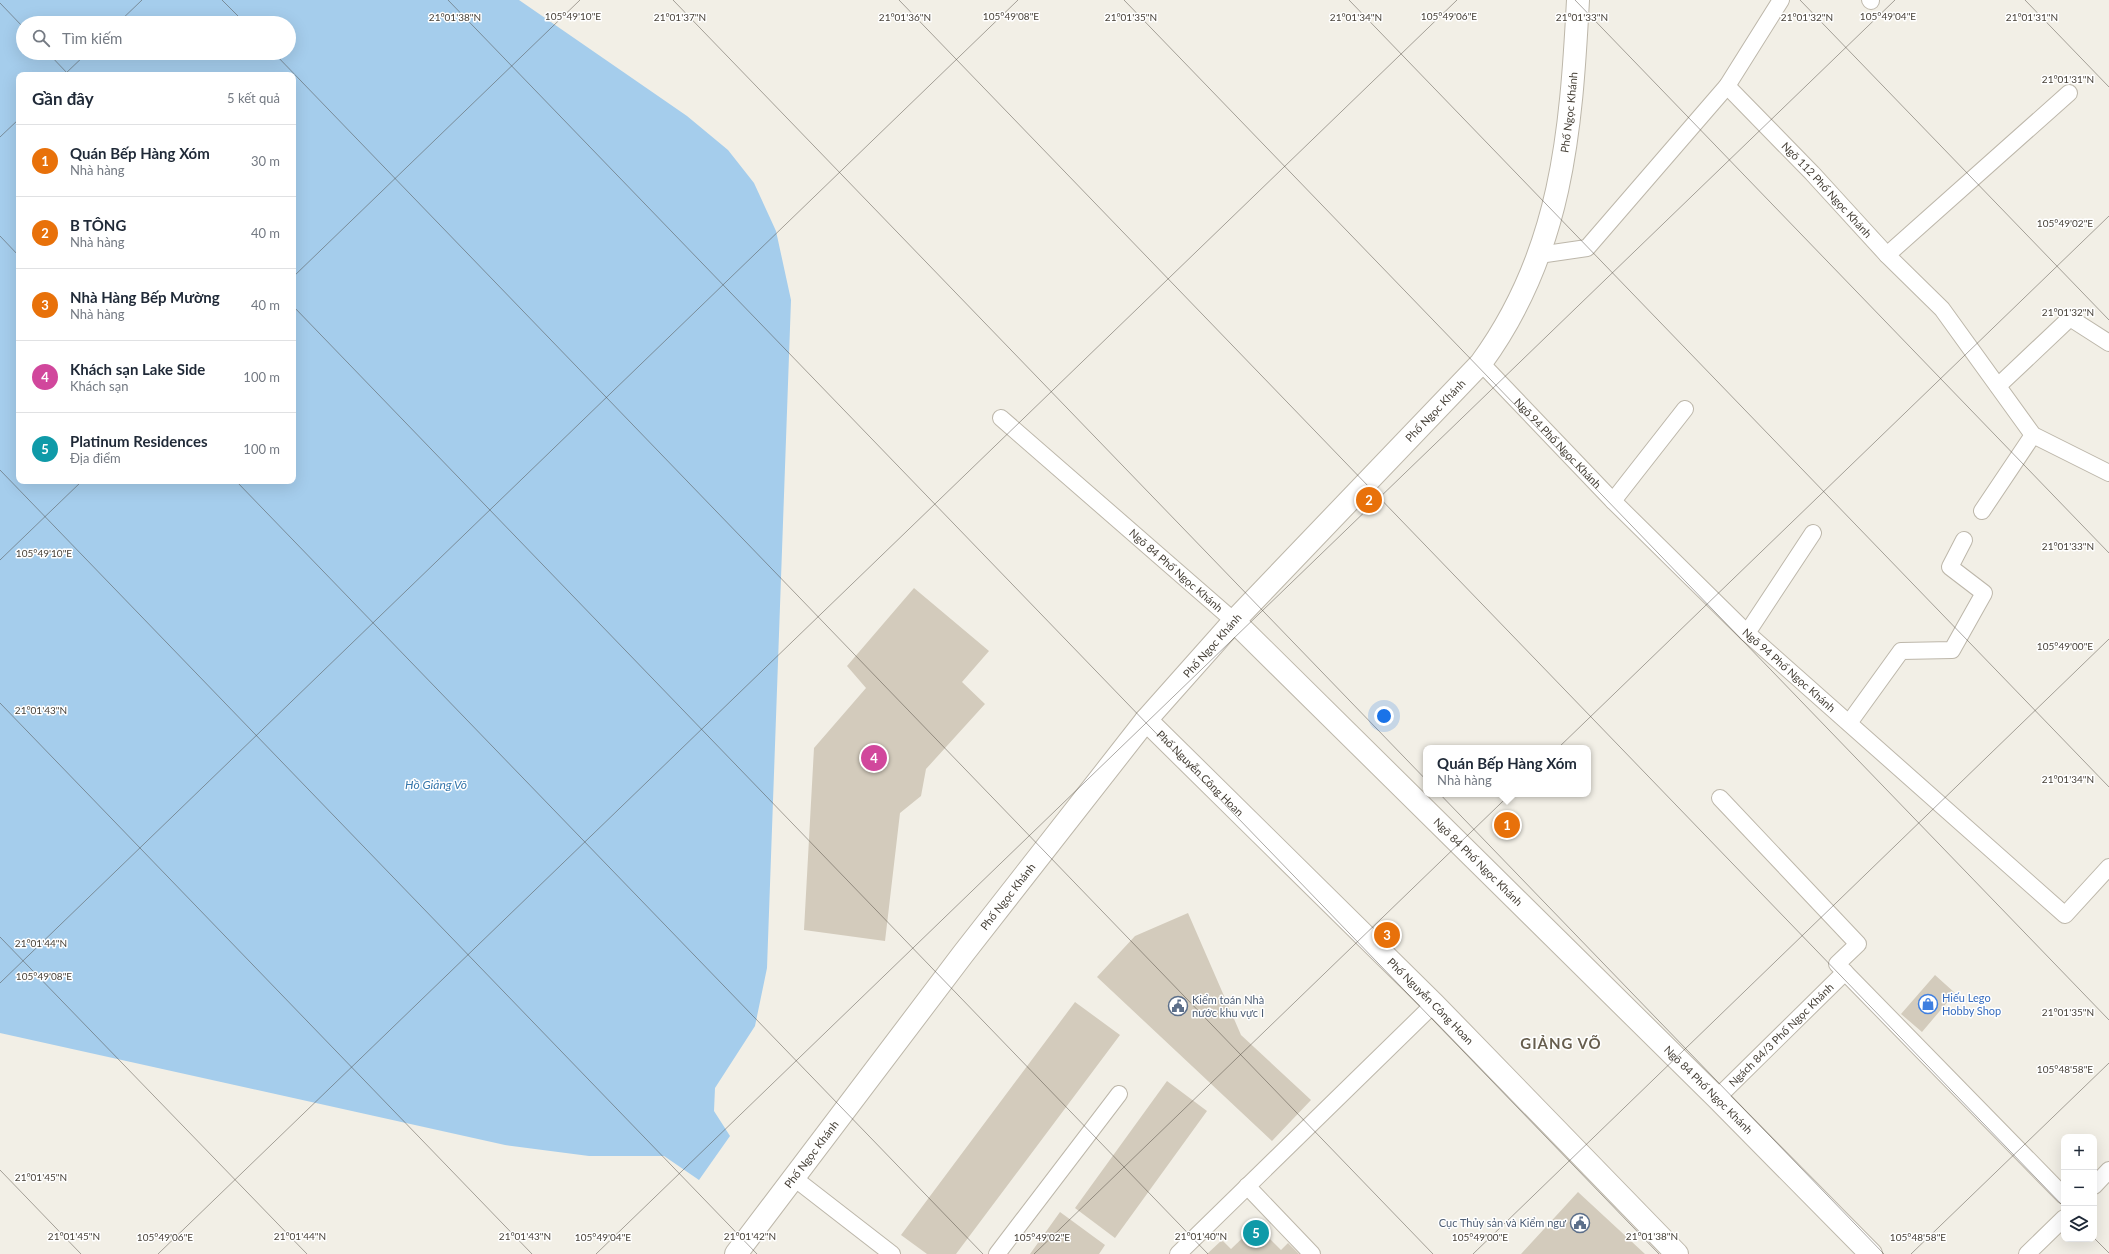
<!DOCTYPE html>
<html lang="vi">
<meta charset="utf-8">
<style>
body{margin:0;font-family:Lato,sans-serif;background:#f2f2f3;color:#1f2937}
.controls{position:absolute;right:12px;bottom:12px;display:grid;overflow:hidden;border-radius:8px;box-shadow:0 4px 16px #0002}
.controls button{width:36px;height:36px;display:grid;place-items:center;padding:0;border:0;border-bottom:1px solid #e0e1e3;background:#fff;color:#1f2937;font:20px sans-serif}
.you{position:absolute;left:1384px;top:716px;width:14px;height:14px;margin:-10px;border:3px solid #fff;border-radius:50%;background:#1a73e8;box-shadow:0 0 0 6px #1a73e833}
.badge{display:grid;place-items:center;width:26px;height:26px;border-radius:50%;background:#ef4621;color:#fff;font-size:13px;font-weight:700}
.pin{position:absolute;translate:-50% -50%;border:2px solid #fff;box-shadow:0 1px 4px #0006}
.popup{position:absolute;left:1423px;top:745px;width:168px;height:52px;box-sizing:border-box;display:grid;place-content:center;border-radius:8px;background:#fff;filter:drop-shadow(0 1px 3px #0005);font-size:13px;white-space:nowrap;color:#747a83}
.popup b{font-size:15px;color:#1f2937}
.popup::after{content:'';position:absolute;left:50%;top:100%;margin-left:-8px;border:8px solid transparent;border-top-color:#fff}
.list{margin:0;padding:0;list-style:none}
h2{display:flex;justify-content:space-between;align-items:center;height:52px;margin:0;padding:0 16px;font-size:17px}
h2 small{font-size:13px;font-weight:400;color:#747a83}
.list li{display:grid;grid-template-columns:26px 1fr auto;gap:12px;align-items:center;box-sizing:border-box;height:72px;padding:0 16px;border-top:1px solid #e0e1e3}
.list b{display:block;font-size:15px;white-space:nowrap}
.list p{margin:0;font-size:13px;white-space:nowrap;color:#747a83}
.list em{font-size:13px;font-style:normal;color:#747a83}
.icon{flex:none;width:22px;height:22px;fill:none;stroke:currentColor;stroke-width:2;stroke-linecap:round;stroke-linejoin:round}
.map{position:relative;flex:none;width:2109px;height:1254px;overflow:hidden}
.search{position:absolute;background:#fff;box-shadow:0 4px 16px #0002;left:16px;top:16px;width:280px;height:44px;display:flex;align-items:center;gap:10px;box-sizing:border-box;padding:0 14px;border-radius:22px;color:#747a83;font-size:15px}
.panel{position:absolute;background:#fff;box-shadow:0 4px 16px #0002;left:16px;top:72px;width:280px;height:412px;border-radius:8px}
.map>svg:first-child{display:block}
</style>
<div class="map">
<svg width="2109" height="1254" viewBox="0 0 2109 1254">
<rect width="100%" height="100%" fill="#f2efe6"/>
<path fill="#a5cdec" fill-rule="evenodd" d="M 0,0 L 519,0 L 687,116 L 728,150 L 754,183 L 776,231 L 791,300 L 767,968 L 755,1026 L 715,1088 L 714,1111 L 730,1136 L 699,1180 L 664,1156 L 589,1156 L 505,1145 L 0,1033 ZM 23,23 L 289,23 L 289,53 L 23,53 ZM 19,75 L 293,75 L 293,481 L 19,481 Z"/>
<path fill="#d3cbbc" d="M 914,588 L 989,651 L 962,682 L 985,704 L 926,769 L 921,796 L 900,813 L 885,941 L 804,930 L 814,748 L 866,688 L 847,666 Z
M 1188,913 L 1241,1035 L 1311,1100 L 1272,1141 L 1097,977 L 1135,936 Z
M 1935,975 L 1955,993 L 1922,1032 L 1901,1014 Z
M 1075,1002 L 1120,1035 L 956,1254 L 927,1254 L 901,1235 Z
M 1167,1081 L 1207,1111 L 1115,1238 L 1075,1208 Z
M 1578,1192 L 1645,1254 L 1521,1254 Z
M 1060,1212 L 1105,1245 L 1099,1254 L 1030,1254 Z
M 1256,1225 L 1281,1250 L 1288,1243 L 1299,1254 L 1207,1254 L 1222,1240 L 1231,1249 Z"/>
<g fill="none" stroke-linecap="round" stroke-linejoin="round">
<defs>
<g id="service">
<path d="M 1870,0 L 1871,1"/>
<path id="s1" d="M 1727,86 L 1812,173 L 1887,255 L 1942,309 L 2033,435 L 2109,473"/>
<path d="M 1539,255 L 1587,248 L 1727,86 L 1781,0"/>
<path d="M 1887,255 L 2069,93"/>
<path id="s2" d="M 1481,363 L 1613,501 L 1747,633 L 2065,915 L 2109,867"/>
<path d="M 1998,386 L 2070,318 L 2109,343"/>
<path id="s3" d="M 1001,418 L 1234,621"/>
<path d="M 1613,501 L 1685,409"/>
<path d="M 1982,511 L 2033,435"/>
<path d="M 1747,633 L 1813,533"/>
<path d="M 1849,723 L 1901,651 L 1952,650 L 1984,593 L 1950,567 L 1964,540"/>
<path d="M 1720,798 L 1858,944 L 1837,964 L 2064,1196"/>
<path id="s4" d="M 1717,1098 L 1845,972"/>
<path d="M 794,1178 L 892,1254"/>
<path d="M 1247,1186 L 1312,1254"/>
<path d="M 2094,1186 L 2109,1170"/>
<path d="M 997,1254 L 1119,1094"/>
<path d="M 1178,1254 L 1434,1004"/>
<path d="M 2027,1254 L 2064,1218"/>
</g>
<g id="minor">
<path id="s5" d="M 1234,621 L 1717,1098 L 1871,1254"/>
<path id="s6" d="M 1146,720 L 1434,1004 L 1677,1254"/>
</g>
<g id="tertiary">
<path id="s7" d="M 736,1254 L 963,954 L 1146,720 L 1234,621 L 1481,363 C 1562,252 1571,132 1578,0"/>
</g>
</defs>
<use href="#service" stroke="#bdb7aa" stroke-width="18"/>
<use href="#minor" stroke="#bdb7aa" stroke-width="24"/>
<use href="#tertiary" stroke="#bdb7aa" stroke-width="24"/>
<use href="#service" stroke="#fff" stroke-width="16"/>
<use href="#minor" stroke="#fff" stroke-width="22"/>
<use href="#tertiary" stroke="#fff" stroke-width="22"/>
</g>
<path fill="none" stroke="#453f36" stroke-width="1" stroke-opacity="0.45" d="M 222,0 L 245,23M 448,0 L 1659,1254M 673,0 L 1884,1254M 899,0 L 2064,1207M 1124,0 L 2109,1020M 1349,0 L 2109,787M 1575,0 L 2109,553M 1800,0 L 2109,320M 2025,0 L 2109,87M 0,3 L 23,27M 118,23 L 142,0M 48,53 L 69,75M 274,53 L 1433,1254M 64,75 L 87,53M 0,137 L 19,119M 0,236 L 19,256M 293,277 L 580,0M 293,306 L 1208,1254M 0,470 L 757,1254M 236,481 L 983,1254M 0,560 L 82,481M 0,703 L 532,1254M 0,937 L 307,1254M 0,983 L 1018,0M 0,1170 L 81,1254M 2094,1238 L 2109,1253M 158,1254 L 1457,0M 596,1254 L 1895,0M 1034,1254 L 2109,216M 1473,1254 L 2109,639M 1911,1254 L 2109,1063"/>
<defs>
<symbol id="shop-ring" viewBox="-11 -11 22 22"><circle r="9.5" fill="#fff" stroke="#3f7fe0" stroke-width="1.5"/><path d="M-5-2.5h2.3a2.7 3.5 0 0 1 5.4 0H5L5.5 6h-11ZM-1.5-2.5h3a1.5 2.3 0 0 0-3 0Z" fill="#3f7fe0"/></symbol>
<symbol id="civic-ring" viewBox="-11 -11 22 22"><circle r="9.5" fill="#fff" stroke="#5c6f8a" stroke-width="1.5"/><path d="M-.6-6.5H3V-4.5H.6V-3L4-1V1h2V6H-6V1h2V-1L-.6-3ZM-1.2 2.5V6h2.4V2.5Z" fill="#5c6f8a"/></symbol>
</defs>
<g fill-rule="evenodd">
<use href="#shop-ring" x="1917" y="993" width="22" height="22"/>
<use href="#civic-ring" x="1167" y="995" width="22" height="22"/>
<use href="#civic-ring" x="1569" y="1212" width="22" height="22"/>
</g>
<g text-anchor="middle" stroke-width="3" stroke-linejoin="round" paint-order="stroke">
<g font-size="11" fill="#453f36" stroke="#fff">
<text dy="4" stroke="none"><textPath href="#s7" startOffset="1432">Phố Ngọc Khánh</textPath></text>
<text dy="4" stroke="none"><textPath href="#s1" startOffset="144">Ngõ 112 Phố Ngọc Khánh</textPath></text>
<text dy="4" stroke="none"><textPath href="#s7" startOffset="1097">Phố Ngọc Khánh</textPath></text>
<text dy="4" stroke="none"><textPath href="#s2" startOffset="111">Ngõ 94 Phố Ngọc Khánh</textPath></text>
<text dy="4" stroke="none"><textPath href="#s3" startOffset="232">Ngõ 84 Phố Ngọc Khánh</textPath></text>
<text dy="4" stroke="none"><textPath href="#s7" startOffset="773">Phố Ngọc Khánh</textPath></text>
<text dy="4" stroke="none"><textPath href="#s2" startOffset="435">Ngõ 94 Phố Ngọc Khánh</textPath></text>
<text dy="4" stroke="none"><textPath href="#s6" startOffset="76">Phố Nguyễn Công Hoan</textPath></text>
<text dy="4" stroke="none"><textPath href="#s5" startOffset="343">Ngõ 84 Phố Ngọc Khánh</textPath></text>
<text dy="4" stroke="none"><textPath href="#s7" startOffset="449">Phố Ngọc Khánh</textPath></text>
<text dy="4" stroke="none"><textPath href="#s6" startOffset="400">Phố Nguyễn Công Hoan</textPath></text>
<text dy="4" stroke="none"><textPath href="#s4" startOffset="90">Ngách 84/3 Phố Ngọc Khánh</textPath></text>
<text dy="4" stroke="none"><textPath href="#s5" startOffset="667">Ngõ 84 Phố Ngọc Khánh</textPath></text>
<text dy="4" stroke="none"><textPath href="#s7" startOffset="125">Phố Ngọc Khánh</textPath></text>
</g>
<g font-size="11" fill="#366cbe" stroke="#fff" text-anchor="start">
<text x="1942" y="1002">Hiếu Lego<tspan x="1942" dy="13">Hobby Shop</tspan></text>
</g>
<g font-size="11" fill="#4e5e75" stroke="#fff" text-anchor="start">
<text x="1192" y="1004">Kiểm toán Nhà<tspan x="1192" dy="13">nước khu vực I</tspan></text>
<text x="1566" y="1227" text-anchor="end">Cục Thủy sản và Kiểm ngư</text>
</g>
<g font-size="12" font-style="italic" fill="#3576ab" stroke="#fff">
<text x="436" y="789">Hồ Giảng Võ</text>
</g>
<g font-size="15" font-weight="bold" letter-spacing="1" fill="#675e4e" stroke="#fff">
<text x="1561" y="1049">GIẢNG VÕ</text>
</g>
</g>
<g font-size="10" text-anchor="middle" fill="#453f36" stroke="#fff" stroke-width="3" stroke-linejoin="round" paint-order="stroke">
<text x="573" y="20">105°49'10"E</text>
<text x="1011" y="20">105°49'08"E</text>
<text x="1449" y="20">105°49'06"E</text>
<text x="1888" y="20">105°49'04"E</text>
<text x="1807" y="21">21°01'32"N</text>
<text x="455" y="21">21°01'38"N</text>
<text x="680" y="21">21°01'37"N</text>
<text x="905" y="21">21°01'36"N</text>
<text x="1131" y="21">21°01'35"N</text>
<text x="1356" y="21">21°01'34"N</text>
<text x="1582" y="21">21°01'33"N</text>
<text x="2032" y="21">21°01'31"N</text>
<text x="2068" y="83">21°01'31"N</text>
<text x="2065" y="227">105°49'02"E</text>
<text x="2068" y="316">21°01'32"N</text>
<text x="2068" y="550">21°01'33"N</text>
<text x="44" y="557">105°49'10"E</text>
<text x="2065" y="650">105°49'00"E</text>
<text x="41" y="714">21°01'43"N</text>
<text x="2068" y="783">21°01'34"N</text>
<text x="41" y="947">21°01'44"N</text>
<text x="44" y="980">105°49'08"E</text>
<text x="2068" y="1016">21°01'35"N</text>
<text x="2065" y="1073">105°48'58"E</text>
<text x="41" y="1181">21°01'45"N</text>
<text x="74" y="1240">21°01'45"N</text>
<text x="300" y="1240">21°01'44"N</text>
<text x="525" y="1240">21°01'43"N</text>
<text x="750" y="1240">21°01'42"N</text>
<text x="1201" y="1240">21°01'40"N</text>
<text x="1652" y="1240">21°01'38"N</text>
<text x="165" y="1241">105°49'06"E</text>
<text x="603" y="1241">105°49'04"E</text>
<text x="1042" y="1241">105°49'02"E</text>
<text x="1480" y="1241">105°49'00"E</text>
<text x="1918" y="1241">105°48'58"E</text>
</g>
</svg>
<div class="controls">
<button>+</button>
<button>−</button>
<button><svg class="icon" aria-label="layers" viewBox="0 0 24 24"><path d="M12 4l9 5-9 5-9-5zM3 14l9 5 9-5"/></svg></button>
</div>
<div class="you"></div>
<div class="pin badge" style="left:1507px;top:825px;background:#e8710a">1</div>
<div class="popup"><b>Quán Bếp Hàng Xóm</b>Nhà hàng</div>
<div class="pin badge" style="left:1369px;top:500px;background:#e8710a">2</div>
<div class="pin badge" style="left:1387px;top:935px;background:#e8710a">3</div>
<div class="pin badge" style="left:874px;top:758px;background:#d1479c">4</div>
<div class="pin badge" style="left:1256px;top:1233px;background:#0f9aa8">5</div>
<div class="search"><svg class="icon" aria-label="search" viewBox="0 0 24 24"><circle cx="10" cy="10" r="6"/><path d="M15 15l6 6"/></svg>Tìm kiếm</div>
<section class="panel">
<h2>Gần đây<small>5 kết quả</small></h2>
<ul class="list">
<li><span class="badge" style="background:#e8710a">1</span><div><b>Quán Bếp Hàng Xóm</b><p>Nhà hàng</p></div><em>30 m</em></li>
<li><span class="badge" style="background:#e8710a">2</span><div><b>B TÔNG</b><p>Nhà hàng</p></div><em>40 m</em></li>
<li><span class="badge" style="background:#e8710a">3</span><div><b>Nhà Hàng Bếp Mường</b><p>Nhà hàng</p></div><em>40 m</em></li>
<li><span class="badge" style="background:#d1479c">4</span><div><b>Khách sạn Lake Side</b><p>Khách sạn</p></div><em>100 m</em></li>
<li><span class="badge" style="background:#0f9aa8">5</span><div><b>Platinum Residences</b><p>Địa điểm</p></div><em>100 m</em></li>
</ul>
</section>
</div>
